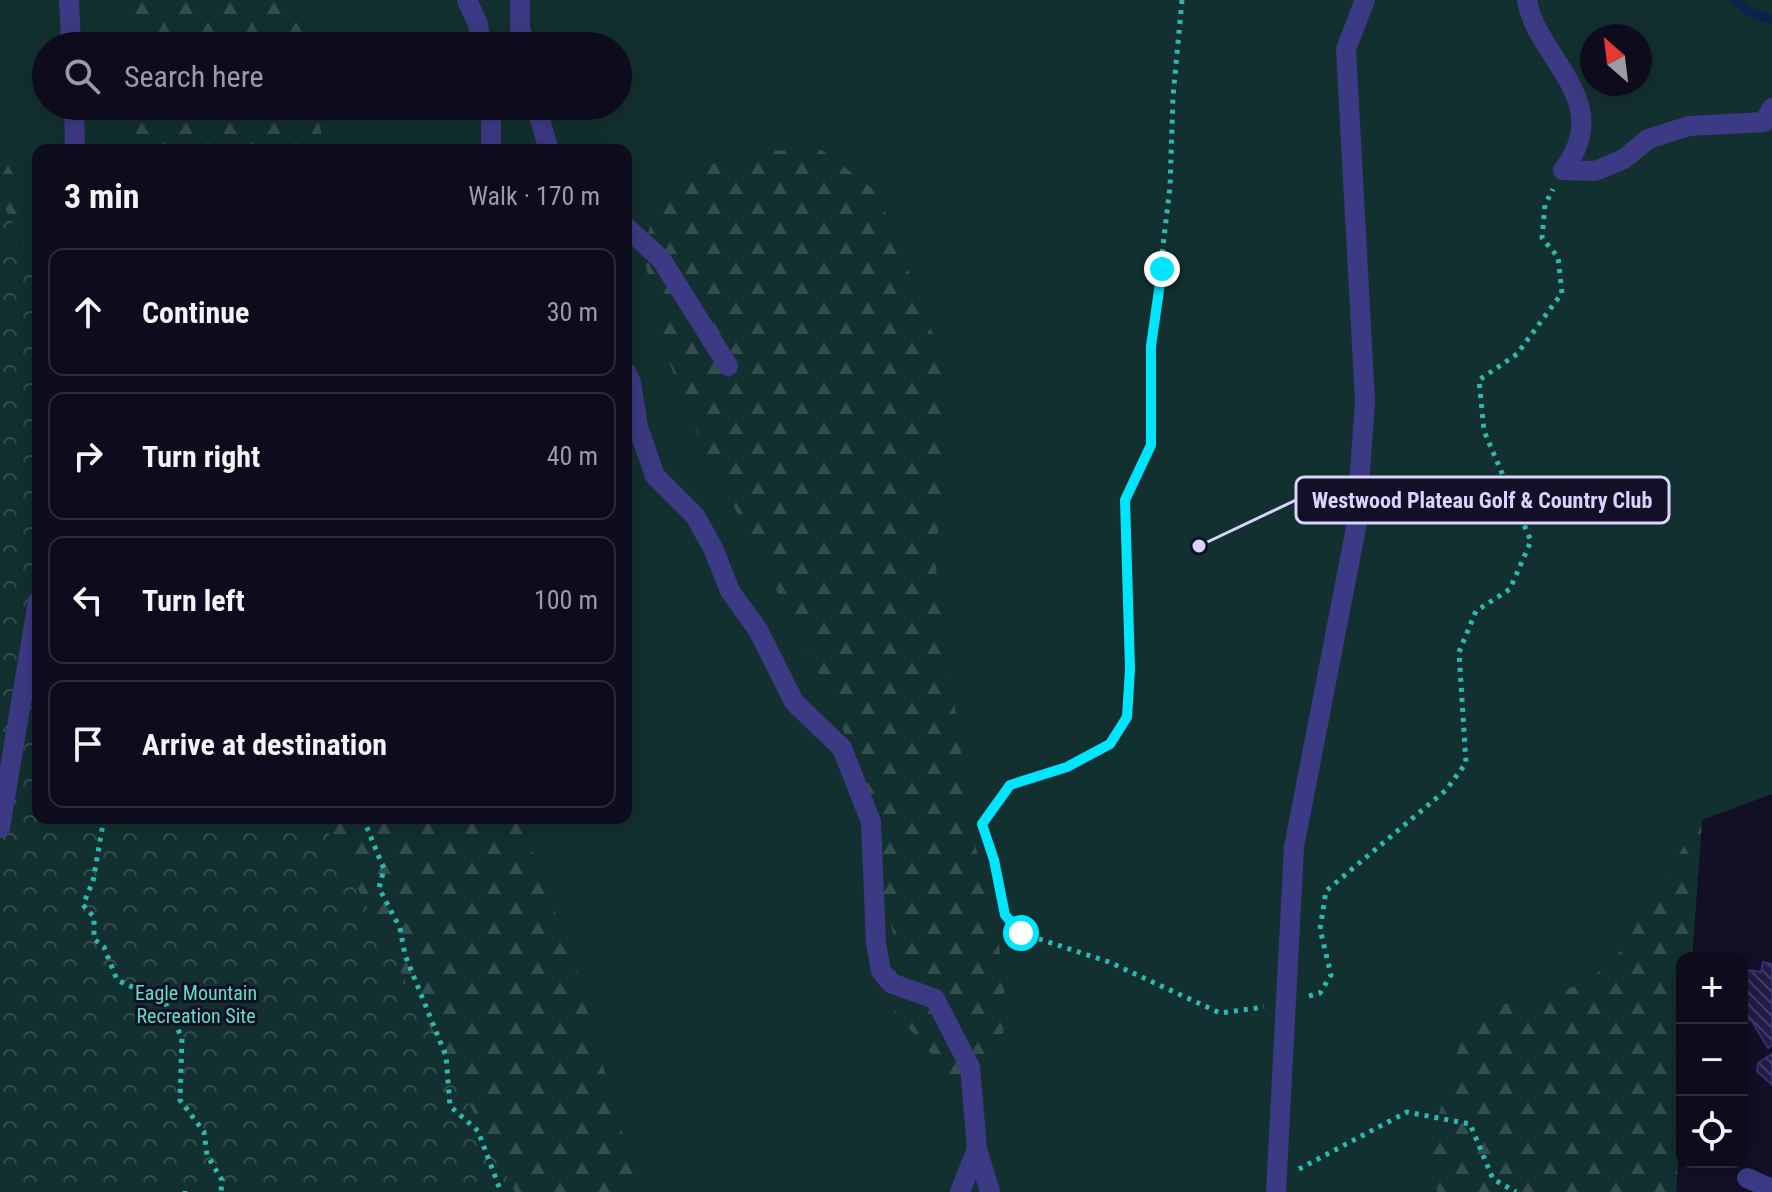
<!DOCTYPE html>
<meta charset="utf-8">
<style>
body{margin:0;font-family:"Roboto Condensed",sans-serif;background:#171425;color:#f1f3f6}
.controls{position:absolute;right:24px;bottom:24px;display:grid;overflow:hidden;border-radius:16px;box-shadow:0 4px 20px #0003}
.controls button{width:72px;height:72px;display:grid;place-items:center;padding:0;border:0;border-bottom:2px solid #2e2b3b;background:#0e0b1c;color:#f1f3f6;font:40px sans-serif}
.compass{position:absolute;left:1580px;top:24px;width:72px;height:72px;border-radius:50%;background:#0e0b1c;box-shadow:0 4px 20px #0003;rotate:332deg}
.stop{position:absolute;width:24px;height:24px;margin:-18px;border:6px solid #00e5ff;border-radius:50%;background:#fff}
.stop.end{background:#00e5ff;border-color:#fff;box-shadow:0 2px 8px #0008}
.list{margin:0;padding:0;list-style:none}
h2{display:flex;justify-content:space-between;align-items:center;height:104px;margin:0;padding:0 32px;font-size:34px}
h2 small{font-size:26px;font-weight:400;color:#9b9ba3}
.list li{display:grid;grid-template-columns:52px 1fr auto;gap:24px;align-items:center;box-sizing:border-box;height:128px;margin:0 16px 16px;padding:0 16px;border:2px solid #2e2b3b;border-radius:16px}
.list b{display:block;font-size:30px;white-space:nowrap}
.list em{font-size:26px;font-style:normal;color:#9b9ba3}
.icon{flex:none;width:44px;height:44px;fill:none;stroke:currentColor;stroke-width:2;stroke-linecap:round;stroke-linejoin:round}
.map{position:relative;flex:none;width:1772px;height:1192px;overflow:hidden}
.search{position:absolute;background:#0e0b1c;box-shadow:0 4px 20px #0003;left:32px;top:32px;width:600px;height:88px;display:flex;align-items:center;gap:20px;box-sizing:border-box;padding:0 28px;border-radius:44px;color:#9b9ba3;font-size:30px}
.panel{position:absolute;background:#0e0b1c;box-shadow:0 4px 20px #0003;left:32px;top:144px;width:600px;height:680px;border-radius:16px}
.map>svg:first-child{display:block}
</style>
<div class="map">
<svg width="1772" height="1192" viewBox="0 0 1772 1192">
<defs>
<pattern id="forest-firs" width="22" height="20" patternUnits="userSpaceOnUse" patternTransform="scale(2)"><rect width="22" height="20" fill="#12302f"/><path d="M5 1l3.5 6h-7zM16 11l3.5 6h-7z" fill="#344d4e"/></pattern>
<pattern id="park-crowns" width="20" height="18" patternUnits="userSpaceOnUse" patternTransform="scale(2)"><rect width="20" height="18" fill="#12302f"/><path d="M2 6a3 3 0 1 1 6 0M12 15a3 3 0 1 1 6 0" fill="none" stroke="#344d4e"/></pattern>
<pattern id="building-back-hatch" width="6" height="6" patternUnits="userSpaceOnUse" patternTransform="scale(2)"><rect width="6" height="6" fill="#241b47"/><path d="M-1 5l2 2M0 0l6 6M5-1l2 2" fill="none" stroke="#433b63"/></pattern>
</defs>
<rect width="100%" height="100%" fill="#130f26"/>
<path fill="#12302f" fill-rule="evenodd" d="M 0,0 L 1772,0 L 1772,794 L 1702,820 L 1692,958 L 1682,958 L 1682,1103 L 1676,1192 L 503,1192 L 309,818 L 626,818 L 626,150 L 38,150 L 38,299 L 0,226 ZM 1592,36 L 1640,36 L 1640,84 L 1592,84 ZM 46,46 L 618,46 L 618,106 L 46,106 Z"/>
<path fill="url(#forest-firs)" d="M 132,0 L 301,0 L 308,46 L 132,46 Z
M 133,106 L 317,106 L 324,150 L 134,150 Z
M 0,149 L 21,190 L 0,531 Z
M 822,150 L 878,193 L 943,360 L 947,476 L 934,554 L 972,832 L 998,936 L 1006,1006 L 1000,1062 L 954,1080 L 894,1011 L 895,940 L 871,854 L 855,759 L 822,680 L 701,442 L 666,354 L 644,258 L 654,202 L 706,165 L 761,151 Z
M 137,818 L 520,818 L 574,963 L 639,1192 L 89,1192 Z
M 1702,819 L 1692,958 L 1682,958 L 1682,1103 L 1676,1192 L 1437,1192 L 1431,1140 L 1463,1034 L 1492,1007 L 1586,984 L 1626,946 L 1647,903 Z"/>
<path fill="url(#park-crowns)" d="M 0,199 L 38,272 L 38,818 L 321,818 L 515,1192 L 0,1192 Z"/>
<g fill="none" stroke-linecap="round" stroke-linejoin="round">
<path stroke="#0c2248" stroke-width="9" d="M 1735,0 L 1748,11 L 1772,20"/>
</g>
<path fill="url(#building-back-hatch)" stroke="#3b2d73" stroke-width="2" d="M 1763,962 L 1772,964 L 1772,1045 L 1768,1048 L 1751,1020 L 1742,1018 L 1748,970 L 1761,972 Z
M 1772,1054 L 1772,1085 L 1757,1071 L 1758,1063 Z"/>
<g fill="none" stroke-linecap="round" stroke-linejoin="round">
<path stroke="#2fb8b0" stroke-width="5" stroke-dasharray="4 6" stroke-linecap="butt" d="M 1182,0 L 1173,96 L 1170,187 L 1151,346 L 1151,445 L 1125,500 L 1130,669 L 1127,717 L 1110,744 L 1067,767 L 1010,785 L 982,824 L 994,860 L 1005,915 L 1021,933 L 1109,962 L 1220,1013 L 1264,1007
M 104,818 L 93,881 L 83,905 L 94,917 L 94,939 L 104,947 L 117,980 L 165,1002 L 182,1038 L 180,1100 L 204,1132 L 207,1155 L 222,1180 L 221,1192
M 363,818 L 384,869 L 379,888 L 400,928 L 405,955 L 446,1056 L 450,1106 L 478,1131 L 501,1192
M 1309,996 L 1320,993 L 1331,975 L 1320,929 L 1326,891 L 1446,790 L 1466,763 L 1459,652 L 1476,611 L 1510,589 L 1531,541 L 1484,431 L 1479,380 L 1517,354 L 1562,293 L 1558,257 L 1542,238 L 1545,205 L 1553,189
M 1299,1169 L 1407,1112 L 1470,1124 L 1493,1179 L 1516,1192
M 185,1191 L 185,1192"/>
<path stroke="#3d3a85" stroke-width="20" d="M 69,0 L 71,46
M 467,0 L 478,24 L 481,46
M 520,0 L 520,29 L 526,46
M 1527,0 C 1536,58 1617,101 1563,170
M 74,106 L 75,150
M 491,106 L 491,150
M 536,106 L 549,150
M 1563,170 L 1595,171 L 1624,159 L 1648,139 L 1689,126 L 1764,122 L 1772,108
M 626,227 L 661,259 L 728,366
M 626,372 L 631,382 L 638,427 L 655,476 L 695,516 L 713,548 L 730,591 L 758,630 L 794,702 L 842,748 L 871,822 L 876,943 L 881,971 L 891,983 L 935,999 L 970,1067 L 977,1149 L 960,1192
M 0,828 L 38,601
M 977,1149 L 990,1192
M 1747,1178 L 1772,1189
M 1276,1192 L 1294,847 L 1356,528 L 1365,401 L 1346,49 L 1365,0"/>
</g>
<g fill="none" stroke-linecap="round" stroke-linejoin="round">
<path stroke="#00e5ff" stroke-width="10" d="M 1021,933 L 1005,915 L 994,860 L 982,824 L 1010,785 L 1067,767 L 1110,744 L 1127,717 L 1130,669 L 1125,500 L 1151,445 L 1151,346 L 1162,269"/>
</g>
<g text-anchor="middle" stroke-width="6" stroke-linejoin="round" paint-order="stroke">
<g font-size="20" fill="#5fe0c0" stroke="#130f26">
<text x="196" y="1000">Eagle Mountain<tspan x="196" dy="23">Recreation Site</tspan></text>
</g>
</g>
<path fill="none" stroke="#d9d4ff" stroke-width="3" d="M1199 546L1296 500"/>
<circle fill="#d9d4ff" stroke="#130f26" stroke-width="3" cx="1199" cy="546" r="8"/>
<rect fill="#130f26" stroke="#d9d4ff" stroke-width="3" x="1296" y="477" width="373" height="46" rx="8"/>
<g font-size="22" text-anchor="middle" font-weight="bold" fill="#d9d4ff">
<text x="1482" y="508">Westwood Plateau Golf &amp; Country Club</text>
</g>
</svg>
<div class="controls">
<button>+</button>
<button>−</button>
<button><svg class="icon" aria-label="locate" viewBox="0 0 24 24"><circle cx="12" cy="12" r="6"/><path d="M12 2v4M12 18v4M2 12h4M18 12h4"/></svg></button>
</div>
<svg class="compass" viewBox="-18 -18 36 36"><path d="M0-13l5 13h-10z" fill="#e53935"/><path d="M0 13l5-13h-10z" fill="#9b9ba3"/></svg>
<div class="stop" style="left:1021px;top:933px"></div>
<div class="stop end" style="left:1162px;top:269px"></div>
<div class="search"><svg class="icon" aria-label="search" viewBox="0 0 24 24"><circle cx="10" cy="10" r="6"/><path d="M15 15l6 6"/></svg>Search here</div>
<section class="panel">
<h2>3 min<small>Walk · 170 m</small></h2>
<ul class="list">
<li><svg class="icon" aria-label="ahead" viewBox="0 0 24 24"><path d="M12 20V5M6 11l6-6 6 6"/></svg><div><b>Continue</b></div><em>30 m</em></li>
<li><svg class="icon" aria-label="right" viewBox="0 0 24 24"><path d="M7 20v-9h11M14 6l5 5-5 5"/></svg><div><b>Turn right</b></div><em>40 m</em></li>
<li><svg class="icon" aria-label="left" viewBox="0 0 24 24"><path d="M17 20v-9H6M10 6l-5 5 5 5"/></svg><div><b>Turn left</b></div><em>100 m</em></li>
<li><svg class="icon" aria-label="arrive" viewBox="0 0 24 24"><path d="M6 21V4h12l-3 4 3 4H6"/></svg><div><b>Arrive at destination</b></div></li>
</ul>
</section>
</div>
